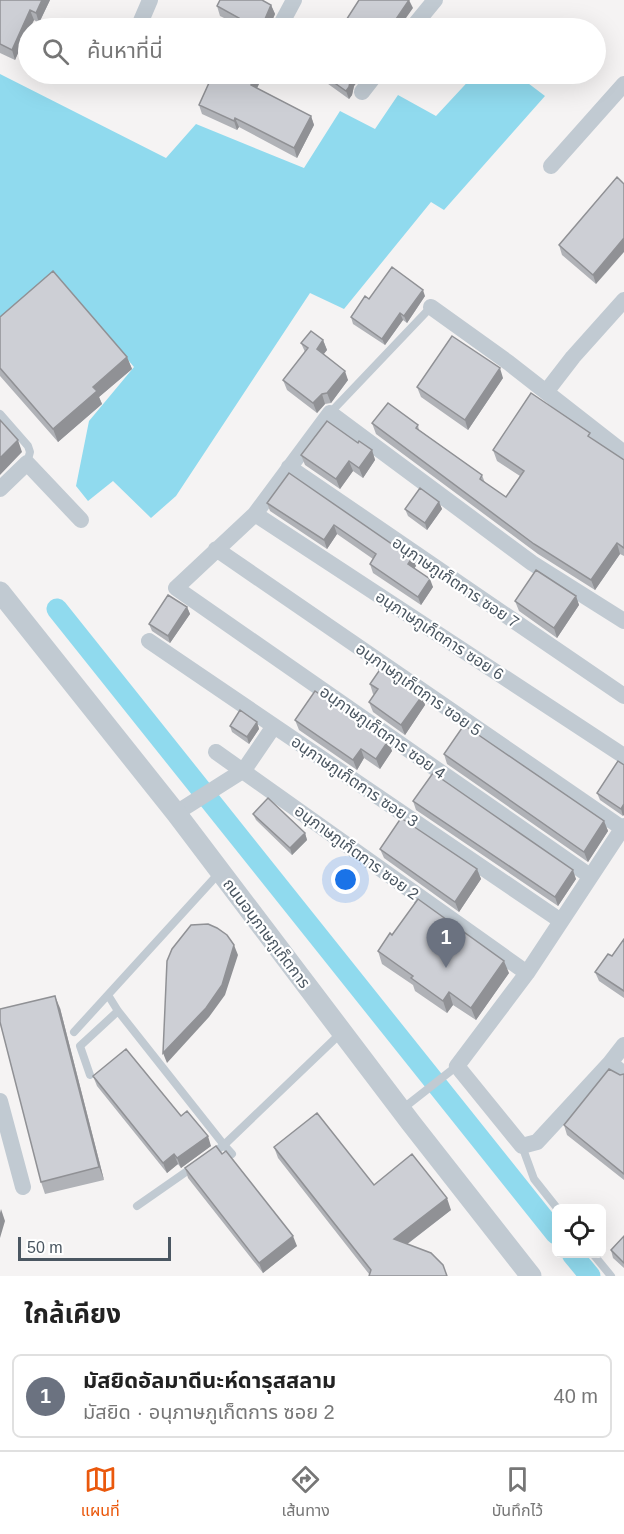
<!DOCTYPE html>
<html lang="th">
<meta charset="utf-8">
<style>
body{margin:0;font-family:Helvetica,"Noto Sans Thai",sans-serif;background:#f6f6f6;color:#222}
.controls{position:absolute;right:18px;bottom:18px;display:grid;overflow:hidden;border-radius:9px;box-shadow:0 6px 24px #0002}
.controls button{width:54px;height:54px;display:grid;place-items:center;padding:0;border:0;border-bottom:2px solid #e0e0e0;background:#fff;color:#222;font:30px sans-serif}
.scale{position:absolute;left:18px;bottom:15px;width:153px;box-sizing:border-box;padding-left:6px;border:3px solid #4a5661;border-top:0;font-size:16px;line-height:21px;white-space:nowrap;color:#4a5661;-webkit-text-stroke:4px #fff;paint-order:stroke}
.you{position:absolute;left:346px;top:880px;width:21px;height:21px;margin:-15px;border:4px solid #fff;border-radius:50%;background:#1a73e8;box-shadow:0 0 0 9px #1a73e833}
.badge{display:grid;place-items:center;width:39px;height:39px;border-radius:50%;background:#ea580c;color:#fff;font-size:20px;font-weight:700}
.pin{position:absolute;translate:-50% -50px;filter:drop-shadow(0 2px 3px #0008)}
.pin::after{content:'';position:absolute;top:32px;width:21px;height:18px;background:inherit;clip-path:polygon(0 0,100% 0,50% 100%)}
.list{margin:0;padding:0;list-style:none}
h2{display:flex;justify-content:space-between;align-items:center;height:78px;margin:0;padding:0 24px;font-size:26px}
h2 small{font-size:20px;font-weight:400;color:#767676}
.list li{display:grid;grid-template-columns:39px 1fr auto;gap:18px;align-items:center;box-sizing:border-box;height:84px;margin:0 12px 12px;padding:0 12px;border:2px solid #e0e0e0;border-radius:9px}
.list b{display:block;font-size:22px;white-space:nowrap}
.list p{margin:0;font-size:20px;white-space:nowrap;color:#767676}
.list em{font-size:20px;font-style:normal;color:#767676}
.icon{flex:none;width:33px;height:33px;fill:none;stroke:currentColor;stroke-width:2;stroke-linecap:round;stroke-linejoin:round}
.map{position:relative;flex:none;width:624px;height:1276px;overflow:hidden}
.search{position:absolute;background:#fff;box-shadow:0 6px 24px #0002;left:18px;right:18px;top:18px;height:66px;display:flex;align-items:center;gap:15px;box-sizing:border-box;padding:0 21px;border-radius:33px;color:#767676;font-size:22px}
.sheet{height:174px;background:#fff}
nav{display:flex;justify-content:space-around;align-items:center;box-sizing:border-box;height:84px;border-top:2px solid #e0e0e0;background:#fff;font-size:16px;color:#767676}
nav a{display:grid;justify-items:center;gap:3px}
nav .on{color:#ea580c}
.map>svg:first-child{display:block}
</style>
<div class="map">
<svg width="624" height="1276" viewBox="0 0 624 1276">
<rect width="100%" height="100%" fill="#f5f3f3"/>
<path fill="#90daee" d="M 0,74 L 166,158 L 196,124 L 304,168 L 340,111 L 375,129 L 398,95 L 436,116 L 475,74 L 516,74 L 545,96 L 444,210 L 431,202 L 344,309 L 310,293 L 176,496 L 151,518 L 113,481 L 88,501 L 76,486 L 89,421 L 134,367 L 58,278 L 0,321 Z"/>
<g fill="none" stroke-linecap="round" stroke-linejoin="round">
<path stroke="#90daee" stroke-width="21" d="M 57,609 L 556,1234
M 572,1254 L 590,1276"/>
<path stroke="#c1cad2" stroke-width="8" d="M 330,413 L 431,307
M 0,414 L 28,446 L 30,452 L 27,463
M 108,995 L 118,1011 L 224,1145 L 209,1156
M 74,1032 L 220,872
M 90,1075 L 80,1046 L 118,1011
M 401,1110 L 457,1066
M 522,1146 L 534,1179 L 557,1208
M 232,1154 L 224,1145 L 341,1033
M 137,1206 L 193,1167
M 593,1254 L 611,1276"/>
<path stroke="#c1cad2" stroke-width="16" d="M 138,28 L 150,0
M 279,28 L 294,0
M 412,28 L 435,0
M 362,92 L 376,74
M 551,166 L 624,84
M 431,307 L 509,363 L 624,453
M 546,392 L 573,357 L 624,300
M 289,467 L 624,696
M 0,489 L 27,463 L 81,520
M 255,514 L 624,756
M 216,549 L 622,828
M 149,641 L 561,921
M 216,752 L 527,973
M 176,813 L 244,770 L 274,726
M 624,826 L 527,973 L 457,1066 L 522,1146 L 537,1142 L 610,1063 L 624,1045
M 590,876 L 176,588 L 255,514 L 330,413 L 532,563 L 624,621
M 610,1063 L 624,1074
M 0,1101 L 23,1187"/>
<path stroke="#c1cad2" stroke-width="21" d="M 0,592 L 176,813 L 411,1123 L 531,1276"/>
</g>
<path fill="#b0b2b7" d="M 0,0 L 50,0 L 39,23 L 34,20 L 30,28 L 28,28 L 15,60 L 0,53 Z
M 271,5 L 275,14 L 269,28 L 236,24 L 220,16 L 217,6 Z
M 213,74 L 264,74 L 257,88 L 311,116 L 314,125 L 297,158 L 239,127 L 237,130 L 202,114 L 199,105 Z
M 316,74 L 363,74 L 354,86 L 352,95 L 349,99 L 317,76 Z
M 617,177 L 596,284 L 562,255 L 559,245 Z
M 425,296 L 407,323 L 403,320 L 385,345 L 353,324 L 351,317 L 369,299 Z
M 0,317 L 127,357 L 132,369 L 99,397 L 102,404 L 58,442 L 0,376 Z
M 323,340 L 327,350 L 323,354 L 348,380 L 331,403 L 325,404 L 317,413 L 287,390 L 283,380 L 305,352 L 301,343 Z
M 503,378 L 468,430 L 421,397 L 417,387 Z
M 372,423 L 418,425 L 419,430 L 482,475 L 485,483 L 506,497 L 520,476 L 497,461 L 493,450 L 592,439 L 624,460 L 624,556 L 620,554 L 595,590 L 538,554 L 376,434 Z
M 358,443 L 372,450 L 375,460 L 363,478 L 353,471 L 340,489 L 305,465 L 301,455 Z
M 289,473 L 412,558 L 416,566 L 414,568 L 433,587 L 421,605 L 373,573 L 370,564 L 373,559 L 337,534 L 327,549 L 270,511 L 267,503 Z
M 439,502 L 442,509 L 427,530 L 408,516 L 405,509 Z
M 576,596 L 579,605 L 557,638 L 519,611 L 515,601 Z
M 187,607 L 190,614 L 170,643 L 152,631 L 149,624 Z
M 370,684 L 422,696 L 425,705 L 405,735 L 373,712 L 369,702 L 374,694 L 373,694 Z
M 295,720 L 388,741 L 392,751 L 380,769 L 364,758 L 357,770 L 299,730 Z
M 257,722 L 259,729 L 249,744 L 232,732 L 230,726 Z
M 444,754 L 604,821 L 608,831 L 588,862 L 447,764 Z
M 624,765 L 623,816 L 600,800 L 597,793 Z
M 413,801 L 576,879 L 558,906 L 416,810 Z
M 253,814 L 305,833 L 307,840 L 292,855 L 256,820 Z
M 380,849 L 477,869 L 481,879 L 459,912 L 384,858 Z
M 392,935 L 509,973 L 476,1020 L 453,1005 L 447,1013 L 415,991 L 413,985 L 382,964 L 378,951 Z
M 624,939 L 624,998 L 599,981 L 595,972 L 612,956 Z
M 60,1008 L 104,1180 L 45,1194 L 41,1182 Z
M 624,1074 L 624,1180 L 567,1135 L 564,1125 L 620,1075 Z
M 93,1076 L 181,1116 L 211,1146 L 181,1168 L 178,1164 L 167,1173 L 97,1086 Z
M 274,1147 L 374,1185 L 451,1210 L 369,1274 L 278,1158 Z
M 185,1168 L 297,1246 L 263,1273 L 188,1178 Z
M 624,1236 L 624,1268 L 613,1258 L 611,1250 Z"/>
<path fill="#909195" d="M 42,0 L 50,0 L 39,23 L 36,13 Z
M 409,0 L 413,8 L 399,28 L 390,28 Z
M 271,5 L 275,14 L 269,28 L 265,28 L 265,19 Z
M 30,10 L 34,20 L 30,28 L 28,28 L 28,31 L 15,60 L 12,50 Z
M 256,74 L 264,74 L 254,94 L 251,85 Z
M 353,74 L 363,74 L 354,86 L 352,95 L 349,99 L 346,91 L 351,77 Z
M 311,116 L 314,125 L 297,158 L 294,148 Z
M 235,118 L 239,127 L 237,130 L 234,121 Z
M 624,238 L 624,252 L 596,284 L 593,275 Z
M 423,290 L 425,296 L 407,323 L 404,316 Z
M 400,313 L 403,320 L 385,345 L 382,339 Z
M 323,340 L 327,350 L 320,359 L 317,349 Z
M 127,357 L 132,369 L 99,397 L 102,404 L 58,442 L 53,429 L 93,387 Z
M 500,368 L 503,378 L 468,430 L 465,420 Z
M 345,371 L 348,380 L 331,403 L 327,393 Z
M 322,394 L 325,404 L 317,413 L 313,403 Z
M 18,440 L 22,452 L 0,475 L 0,458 Z
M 372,450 L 375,460 L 363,478 L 359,468 Z
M 349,461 L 353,471 L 340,489 L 336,479 Z
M 439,502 L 442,509 L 427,530 L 425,523 Z
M 334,525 L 337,534 L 327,549 L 324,540 Z
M 617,543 L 620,554 L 595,590 L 591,580 Z
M 412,558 L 416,566 L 411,573 L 408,564 Z
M 430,579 L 433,587 L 421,605 L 418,597 Z
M 576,596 L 579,605 L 557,638 L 554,628 Z
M 187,607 L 190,614 L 170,643 L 168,636 Z
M 422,696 L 425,705 L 405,735 L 401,725 Z
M 257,722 L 259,729 L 249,744 L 247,737 Z
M 388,741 L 392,751 L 380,769 L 376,759 Z
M 361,749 L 364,758 L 357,770 L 353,760 Z
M 624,804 L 624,815 L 623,816 L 621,809 Z
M 604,821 L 608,831 L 588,862 L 584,852 Z
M 305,833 L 307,840 L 292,855 L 290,848 Z
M 477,869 L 481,879 L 459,912 L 455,902 Z
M 573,870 L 576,879 L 558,906 L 555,897 Z
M 234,945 L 238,955 L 225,995 L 209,1017 L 167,1063 L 163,1053 Z
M 504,961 L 509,973 L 476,1020 L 471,1008 Z
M 449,992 L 453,1005 L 447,1013 L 443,1001 Z
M 55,996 L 60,1008 L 104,1180 L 99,1167 Z
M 208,1136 L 211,1146 L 181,1168 L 177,1158 Z
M 174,1154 L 178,1164 L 167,1173 L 163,1163 Z
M 447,1198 L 451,1210 L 398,1251 L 394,1239 Z
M 1,1209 L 5,1221 L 0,1238 L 0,1213 Z
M 293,1236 L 297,1246 L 263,1273 L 259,1263 Z"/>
<path fill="#cdcfd5" stroke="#909195" stroke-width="1.5" d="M 0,0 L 42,0 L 36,13 L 30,10 L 12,50 L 0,44 Z
M 220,0 L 262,0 L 271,5 L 265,19 L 267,25 L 265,28 L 234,28 L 239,18 L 217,6 Z
M 359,0 L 409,0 L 390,28 L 341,28 Z
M 213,74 L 256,74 L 251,85 L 311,116 L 294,148 L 235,118 L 234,121 L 199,105 Z
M 322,74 L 353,74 L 351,77 L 349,87 L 346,91 Z
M 617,177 L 624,184 L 624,238 L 593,275 L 559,245 Z
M 392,267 L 423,290 L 404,316 L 400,313 L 382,339 L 351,317 L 365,296 L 369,299 Z
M 53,271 L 127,357 L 93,387 L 97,391 L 53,429 L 0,368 L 0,317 Z
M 311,331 L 323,340 L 317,349 L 345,371 L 327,393 L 322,394 L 313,403 L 283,380 L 308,348 L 301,343 Z
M 452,336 L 500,368 L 465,420 L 417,387 Z
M 531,393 L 590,433 L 588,436 L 624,460 L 624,548 L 617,543 L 591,580 L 534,544 L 372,423 L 388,403 L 418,425 L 416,428 L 482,475 L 480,479 L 506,497 L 524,471 L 493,450 Z
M 0,420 L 18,440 L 0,458 Z
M 327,421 L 358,443 L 359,441 L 372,450 L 359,468 L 349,461 L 336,479 L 301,455 Z
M 289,473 L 412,558 L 408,564 L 430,579 L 418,597 L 370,564 L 376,554 L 334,525 L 324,540 L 267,503 Z
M 420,488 L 439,502 L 425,523 L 405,509 Z
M 536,570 L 576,596 L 554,628 L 515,601 Z
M 168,595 L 187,607 L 168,636 L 149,624 Z
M 381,668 L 422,696 L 401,725 L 369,702 L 378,689 L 370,684 Z
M 315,691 L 388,741 L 376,759 L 361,749 L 353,760 L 295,720 Z
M 240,710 L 257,722 L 247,737 L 230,726 Z
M 464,725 L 604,821 L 584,852 L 444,754 Z
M 618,761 L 624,765 L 624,804 L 621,809 L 597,793 Z
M 433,773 L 573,870 L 555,897 L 413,801 Z
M 268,798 L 305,833 L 290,848 L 253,814 Z
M 401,818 L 477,869 L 455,902 L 380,849 Z
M 418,899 L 504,961 L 471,1008 L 449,992 L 443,1001 L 411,978 L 413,976 L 378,951 L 390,933 L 392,935 Z
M 208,924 L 217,928 L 227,935 L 234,945 L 222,985 L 206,1008 L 163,1053 L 167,961 L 172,949 L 191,925 Z
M 624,939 L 624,991 L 595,972 L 608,954 L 612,956 Z
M 55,996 L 99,1167 L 41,1182 L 0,1022 L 0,1009 Z
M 126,1049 L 181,1116 L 187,1111 L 208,1136 L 177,1158 L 174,1154 L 163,1163 L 93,1076 Z
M 609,1069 L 620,1075 L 624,1074 L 624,1174 L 564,1125 Z
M 317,1113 L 374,1185 L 412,1154 L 447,1198 L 394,1239 L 431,1253 L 443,1265 L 447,1276 L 369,1276 L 371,1270 L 274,1147 Z
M 216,1146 L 222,1154 L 226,1151 L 293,1236 L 259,1263 L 185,1168 Z
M 624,1236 L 624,1263 L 611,1250 Z"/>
<g text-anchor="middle" stroke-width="4.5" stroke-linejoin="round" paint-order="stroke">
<g font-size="16" fill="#4a5661" stroke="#fff">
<text transform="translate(456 582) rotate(34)" y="6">อนุภาษภูเก็ตการ ซอย 7</text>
<text transform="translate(440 635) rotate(33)" y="6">อนุภาษภูเก็ตการ ซอย 6</text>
<text transform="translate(419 689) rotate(35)" y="6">อนุภาษภูเก็ตการ ซอย 5</text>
<text transform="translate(383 732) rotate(35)" y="6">อนุภาษภูเก็ตการ ซอย 4</text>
<text transform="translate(355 781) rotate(34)" y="6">อนุภาษภูเก็ตการ ซอย 3</text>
<text transform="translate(357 852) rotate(36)" y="6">อนุภาษภูเก็ตการ ซอย 2</text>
<text transform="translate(267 933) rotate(53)" y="6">ถนนอนุภาษภูเก็ตการ</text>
</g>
</g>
</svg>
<div class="controls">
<button><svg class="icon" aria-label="locate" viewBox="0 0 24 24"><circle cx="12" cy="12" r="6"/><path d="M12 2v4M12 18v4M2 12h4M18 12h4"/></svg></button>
</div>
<div class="scale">50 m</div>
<div class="you"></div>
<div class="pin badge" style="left:446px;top:968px;background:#6b7280">1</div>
<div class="search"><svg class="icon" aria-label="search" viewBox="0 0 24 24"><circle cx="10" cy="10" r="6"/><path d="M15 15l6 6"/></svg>ค้นหาที่นี่</div>
</div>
<section class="sheet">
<h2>ใกล้เคียง<small></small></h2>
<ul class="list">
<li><span class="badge" style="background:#6b7280">1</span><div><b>มัสยิดอัลมาดีนะห์ดารุสสลาม</b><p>มัสยิด · อนุภาษภูเก็ตการ ซอย 2</p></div><em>40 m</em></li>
</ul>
</section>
<nav>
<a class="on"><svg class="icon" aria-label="map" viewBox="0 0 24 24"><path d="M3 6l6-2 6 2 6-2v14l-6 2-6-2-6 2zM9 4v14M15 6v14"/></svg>แผนที่</a>
<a><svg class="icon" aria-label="directions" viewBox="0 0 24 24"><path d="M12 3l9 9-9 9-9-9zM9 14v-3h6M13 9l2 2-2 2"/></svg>เส้นทาง</a>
<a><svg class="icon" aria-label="saved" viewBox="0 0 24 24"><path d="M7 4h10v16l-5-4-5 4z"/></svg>บันทึกไว้</a>
</nav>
